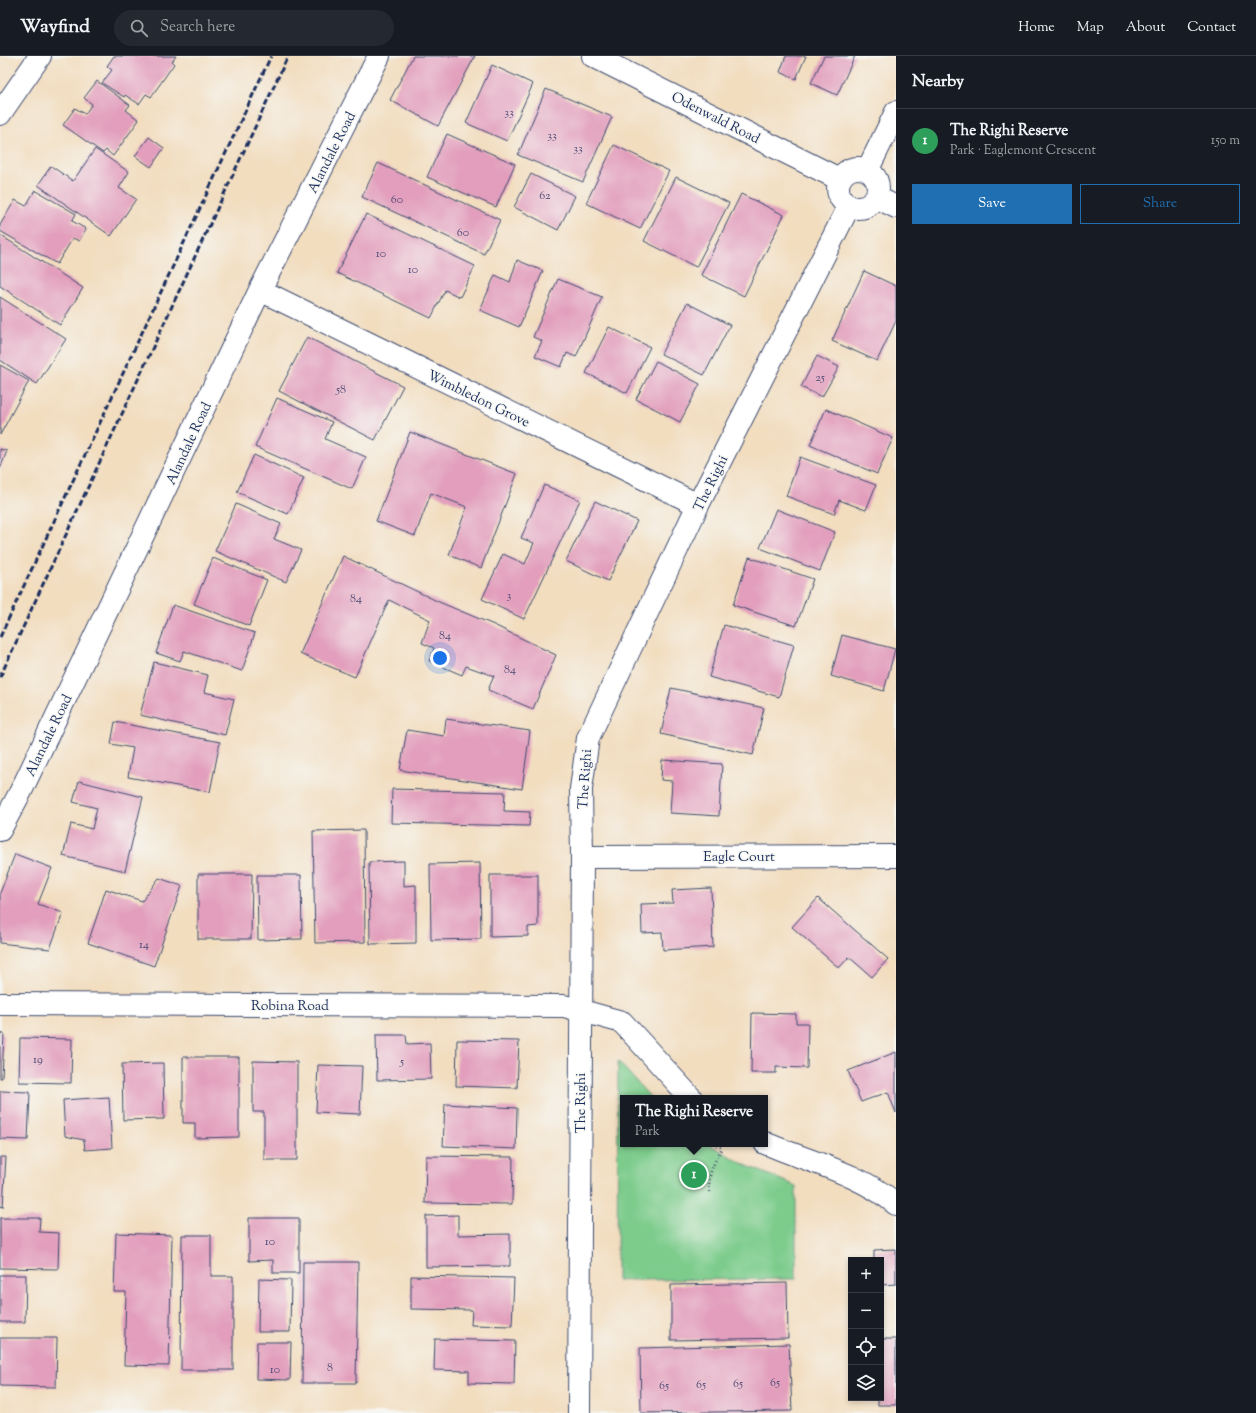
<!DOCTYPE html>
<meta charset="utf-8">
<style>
body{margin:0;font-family:"Sorts Mill Goudy",serif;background:#242831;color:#f1f3f6}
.controls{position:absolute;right:12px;bottom:12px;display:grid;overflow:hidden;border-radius:0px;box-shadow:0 2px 6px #0003}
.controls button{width:36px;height:36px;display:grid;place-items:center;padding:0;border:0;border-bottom:1px solid #363941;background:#171b24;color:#f1f3f6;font:20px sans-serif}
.you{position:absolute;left:440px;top:602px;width:14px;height:14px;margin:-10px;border:3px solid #fff;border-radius:50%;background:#1a73e8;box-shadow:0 0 0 6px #1a73e833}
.badge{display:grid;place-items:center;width:26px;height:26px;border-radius:50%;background:#1f6fb2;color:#fff;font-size:13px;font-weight:700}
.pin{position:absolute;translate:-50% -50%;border:2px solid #fff;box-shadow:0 1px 4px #0006}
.popup{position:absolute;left:620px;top:1039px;width:148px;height:52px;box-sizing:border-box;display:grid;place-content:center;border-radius:0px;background:#171b24;filter:drop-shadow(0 1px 3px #0005);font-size:13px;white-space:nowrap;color:#9ea1a6}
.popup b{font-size:15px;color:#f1f3f6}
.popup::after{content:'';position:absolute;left:50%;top:100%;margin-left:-8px;border:8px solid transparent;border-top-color:#171b24}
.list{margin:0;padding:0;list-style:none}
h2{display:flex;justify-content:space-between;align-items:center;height:52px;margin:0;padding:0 16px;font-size:17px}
h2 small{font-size:13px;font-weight:400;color:#9ea1a6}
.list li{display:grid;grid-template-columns:26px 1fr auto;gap:12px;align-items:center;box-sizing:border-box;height:64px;padding:0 16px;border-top:1px solid #363941}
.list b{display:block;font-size:15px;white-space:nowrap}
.list p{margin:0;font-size:13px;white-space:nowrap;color:#9ea1a6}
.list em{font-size:13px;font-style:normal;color:#9ea1a6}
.actions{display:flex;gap:8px;padding:12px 16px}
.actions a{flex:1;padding:9px 0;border:1px solid #1f6fb2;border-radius:0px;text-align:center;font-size:14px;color:#1f6fb2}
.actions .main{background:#1f6fb2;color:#fff}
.icon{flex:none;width:22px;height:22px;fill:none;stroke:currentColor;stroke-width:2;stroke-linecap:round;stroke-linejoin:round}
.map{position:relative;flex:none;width:896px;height:1357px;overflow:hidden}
header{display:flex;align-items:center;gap:24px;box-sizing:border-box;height:56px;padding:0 20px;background:#171b24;border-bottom:1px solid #363941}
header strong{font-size:19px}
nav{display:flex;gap:22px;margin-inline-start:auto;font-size:14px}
.search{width:280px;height:36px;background:#242831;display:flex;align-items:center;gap:10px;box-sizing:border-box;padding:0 14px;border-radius:22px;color:#9ea1a6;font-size:15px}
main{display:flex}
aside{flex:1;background:#171b24}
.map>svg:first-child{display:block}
</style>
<header>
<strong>Wayfind</strong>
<div class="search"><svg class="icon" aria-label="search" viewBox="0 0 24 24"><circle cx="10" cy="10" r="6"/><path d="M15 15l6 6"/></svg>Search here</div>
<nav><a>Home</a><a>Map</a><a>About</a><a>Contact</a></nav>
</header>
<main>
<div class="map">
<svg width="896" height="1357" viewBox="0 0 896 1357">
<rect width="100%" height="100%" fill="#f6f6f2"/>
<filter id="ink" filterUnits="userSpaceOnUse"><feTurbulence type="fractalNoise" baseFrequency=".025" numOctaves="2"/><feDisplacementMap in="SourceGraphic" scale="8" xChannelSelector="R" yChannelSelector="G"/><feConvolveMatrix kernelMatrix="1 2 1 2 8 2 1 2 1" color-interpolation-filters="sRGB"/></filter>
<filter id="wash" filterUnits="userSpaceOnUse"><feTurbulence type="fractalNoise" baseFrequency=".012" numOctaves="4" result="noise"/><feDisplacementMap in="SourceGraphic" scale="16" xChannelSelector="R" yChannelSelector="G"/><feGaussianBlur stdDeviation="0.9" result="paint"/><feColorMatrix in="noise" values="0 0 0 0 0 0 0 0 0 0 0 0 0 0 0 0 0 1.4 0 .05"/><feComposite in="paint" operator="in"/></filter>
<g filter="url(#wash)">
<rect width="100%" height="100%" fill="#f2ddbf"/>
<path fill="#7dcc8c" stroke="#4c7e75" d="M 618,1005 L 651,1042 L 623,1042 L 623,1088 L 709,1088 L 745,1109 L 796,1130 L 796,1223 L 617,1224 Z"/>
<g id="blocks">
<path fill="#e29ebc" d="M 114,0 L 176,0 L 172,6 L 174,8 L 151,41 L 146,38 L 139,48 L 125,39 L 124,41 L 102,27 L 112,14 L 107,10 Z
M 413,0 L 475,0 L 438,70 L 390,44 Z
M 786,0 L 806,0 L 796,23 L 780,16 Z
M 824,0 L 855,0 L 837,39 L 811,27 Z
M 492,9 L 533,28 L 507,85 L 466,67 Z
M 97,25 L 130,49 L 126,54 L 139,64 L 113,100 L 106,94 L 103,97 L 63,69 L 75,52 L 85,58 L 92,48 L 84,42 Z
M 546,33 L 612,61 L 583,126 L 518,99 Z
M 447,78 L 515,108 L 496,151 L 427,121 Z
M 149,81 L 164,92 L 151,111 L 135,100 Z
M 614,89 L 669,115 L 640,173 L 586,147 Z
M 95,93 L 129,116 L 119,132 L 136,143 L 111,180 L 38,129 L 51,110 L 73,125 Z
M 378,107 L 500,164 L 484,198 L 362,141 Z
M 531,118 L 575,140 L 558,174 L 514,151 Z
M 676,121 L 729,147 L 696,211 L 644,185 Z
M 35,134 L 76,158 L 72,165 L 86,173 L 79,185 L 73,182 L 57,208 L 0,175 L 0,169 L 15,144 L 26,150 Z
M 741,138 L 784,159 L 744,240 L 701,219 Z
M 366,158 L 475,210 L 460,241 L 445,234 L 431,262 L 337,217 Z
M 0,179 L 83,232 L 60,269 L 0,230 Z
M 517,204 L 543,215 L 519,271 L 480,254 L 495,219 L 510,226 Z
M 864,215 L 896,230 L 896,265 L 877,305 L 832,285 Z
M 558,223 L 602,241 L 576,301 L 567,297 L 561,311 L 535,300 L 542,285 L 533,281 Z
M 0,241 L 66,283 L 37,328 L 0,304 Z
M 687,247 L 730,269 L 704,319 L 661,298 Z
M 609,271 L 650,291 L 627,337 L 586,317 Z
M 307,281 L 403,330 L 375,384 L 279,335 Z
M 817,300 L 839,311 L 822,341 L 801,331 Z
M 656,305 L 700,328 L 680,366 L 636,343 Z
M 0,309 L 29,325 L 0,379 Z
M 277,342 L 332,366 L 325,383 L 366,401 L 352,433 L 255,391 Z
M 826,353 L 893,382 L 877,418 L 810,389 Z
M 410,376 L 517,418 L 481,512 L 449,499 L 467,451 L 431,437 L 415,480 L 376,465 Z
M 0,393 L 7,395 L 0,413 Z
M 254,399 L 304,422 L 288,458 L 237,436 Z
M 800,401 L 876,429 L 866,454 L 839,444 L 834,458 L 786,440 Z
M 544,429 L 580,444 L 524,563 L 482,543 L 503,498 L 525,508 L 534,487 L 521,482 Z
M 595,445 L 637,465 L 608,525 L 566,505 Z
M 236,448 L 281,468 L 274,483 L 301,494 L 286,526 L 215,495 Z
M 776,453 L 835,476 L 820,515 L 760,492 Z
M 343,500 L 439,546 L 494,569 L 556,599 L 533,653 L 488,634 L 494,620 L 466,610 L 462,619 L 429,605 L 434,592 L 422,587 L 430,564 L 389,544 L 355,621 L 300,598 Z
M 749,501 L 813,523 L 796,570 L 733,549 Z
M 213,502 L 267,524 L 249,570 L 194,548 Z
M 173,549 L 255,577 L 242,615 L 184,595 L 180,605 L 156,597 Z
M 724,569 L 794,589 L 779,641 L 709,621 Z
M 842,579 L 895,593 L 884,635 L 831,620 Z
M 154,606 L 208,619 L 204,636 L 234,643 L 225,679 L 140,659 Z
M 671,632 L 764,652 L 753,699 L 661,678 Z
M 446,663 L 530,675 L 522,733 L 400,714 L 407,674 L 444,680 Z
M 115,666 L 220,686 L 210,736 L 128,721 L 133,692 L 111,688 Z
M 662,704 L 722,708 L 719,760 L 670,757 L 672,725 L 661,724 Z
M 79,725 L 143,741 L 125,815 L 63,800 L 71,768 L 92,773 L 97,752 L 73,746 Z
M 392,733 L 505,736 L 504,755 L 530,756 L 529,770 L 391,767 Z
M 364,774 L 365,886 L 315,887 L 313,775 Z
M 15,798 L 52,812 L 38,848 L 63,857 L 50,893 L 0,887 L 0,837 Z
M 404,805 L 404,830 L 416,829 L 416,887 L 370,888 L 369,806 Z
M 480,807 L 481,883 L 431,884 L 430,808 Z
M 198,818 L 252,818 L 251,883 L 198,883 Z
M 257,819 L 301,819 L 302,883 L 258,884 Z
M 490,819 L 538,819 L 538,870 L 528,871 L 528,880 L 490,881 Z
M 159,822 L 182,830 L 154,910 L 88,887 L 106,833 L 142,845 Z
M 711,832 L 713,891 L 663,894 L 662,876 L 642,877 L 641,848 L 673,847 L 672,834 Z
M 818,842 L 888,903 L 872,921 L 849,901 L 839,912 L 792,871 Z
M 752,957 L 796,958 L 796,967 L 808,967 L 807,1012 L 776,1011 L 776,1017 L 751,1017 Z
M 0,977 L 4,978 L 2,1022 L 0,1022 Z
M 376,979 L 406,979 L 407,988 L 430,987 L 431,1023 L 377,1024 Z
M 20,982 L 72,983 L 71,1027 L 19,1026 Z
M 457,984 L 519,985 L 517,1032 L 456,1030 Z
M 896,996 L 896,1057 L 888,1036 L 861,1046 L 848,1015 Z
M 183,1001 L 239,1001 L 239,1081 L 195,1082 L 195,1067 L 183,1067 Z
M 253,1005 L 297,1006 L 297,1104 L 264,1104 L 264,1056 L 253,1056 Z
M 163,1007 L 164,1063 L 123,1064 L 122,1008 Z
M 318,1009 L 362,1010 L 360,1058 L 316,1056 Z
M 0,1035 L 30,1036 L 28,1084 L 0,1083 Z
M 109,1041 L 112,1092 L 85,1094 L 84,1084 L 65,1080 L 63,1044 Z
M 445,1048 L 517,1052 L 516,1093 L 443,1090 Z
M 426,1100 L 513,1101 L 512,1148 L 425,1147 Z
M 0,1101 L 6,1101 L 3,1151 L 0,1150 Z
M 458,1159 L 458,1179 L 510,1178 L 510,1210 L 426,1211 L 426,1160 Z
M 0,1162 L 40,1162 L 39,1176 L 59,1177 L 58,1213 L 0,1212 Z
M 249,1162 L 299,1162 L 299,1217 L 273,1217 L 273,1204 L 249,1205 Z
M 116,1177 L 172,1179 L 169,1310 L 124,1309 L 126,1236 L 114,1236 Z
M 182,1179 L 211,1179 L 211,1220 L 233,1220 L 233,1314 L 181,1314 Z
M 896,1193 L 896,1228 L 881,1229 L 881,1204 L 874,1204 L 874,1194 Z
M 303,1206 L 358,1206 L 356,1327 L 302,1327 Z
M 0,1219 L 26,1219 L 25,1266 L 0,1266 Z
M 411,1220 L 514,1222 L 512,1270 L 471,1269 L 472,1254 L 411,1253 Z
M 259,1223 L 291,1224 L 290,1276 L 258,1276 Z
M 787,1227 L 788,1282 L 671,1284 L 671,1229 Z
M 0,1282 L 57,1282 L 56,1331 L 0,1330 Z
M 435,1283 L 515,1285 L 514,1328 L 469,1327 L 469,1315 L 434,1314 Z
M 881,1283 L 896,1283 L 896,1349 L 878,1349 L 878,1342 L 881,1342 Z
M 257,1286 L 291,1286 L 290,1324 L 256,1323 Z
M 789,1288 L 792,1355 L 641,1357 L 640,1292 Z"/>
</g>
</g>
<g filter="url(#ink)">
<use href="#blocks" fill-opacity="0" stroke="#3b496d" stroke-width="1"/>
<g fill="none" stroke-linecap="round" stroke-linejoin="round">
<defs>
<path id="minor" d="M 593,0 L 839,123
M838 132a20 20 0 1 1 40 0a20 20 0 1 1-40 0Z
M 868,113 L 896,56
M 876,141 L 896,151
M 260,234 L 698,449
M 0,774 L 21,735 L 260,234 L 379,0
M 582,801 L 896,800
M 0,948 L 564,950 L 622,966 L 691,1042
M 765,1087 C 809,1106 859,1117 896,1148
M 579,1357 L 582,801 L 581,733 L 588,682 L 698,449 L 849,150"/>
<path id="tertiary" d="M 0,58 L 40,0"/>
</defs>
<use href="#minor" stroke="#3b496d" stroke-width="24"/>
<use href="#tertiary" stroke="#3b496d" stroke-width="24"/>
<path stroke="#3b496d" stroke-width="2.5" stroke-dasharray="1 3" stroke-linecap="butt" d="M 710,1136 C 707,1119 714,1107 722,1092 L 714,1088"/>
<use href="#minor" stroke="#fff" stroke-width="22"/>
<use href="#tertiary" stroke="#fff" stroke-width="22"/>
<path stroke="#1b2f5e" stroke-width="3" stroke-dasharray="6 3" stroke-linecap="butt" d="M 0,581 L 271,0
M 0,621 L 288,0"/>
</g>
</g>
<g text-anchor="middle" stroke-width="3" stroke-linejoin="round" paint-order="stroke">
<g font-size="12" fill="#4d4b76">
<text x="509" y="60">33</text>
<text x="552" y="83">33</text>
<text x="578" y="96">33</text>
<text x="545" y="143">62</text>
<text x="397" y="147">60</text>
<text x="463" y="180">60</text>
<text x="381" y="201">10</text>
<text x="413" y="217">10</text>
<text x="820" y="325">25</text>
<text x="341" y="337">58</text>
<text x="509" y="543">3</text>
<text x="356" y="546">84</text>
<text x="445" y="583">84</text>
<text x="510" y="617">84</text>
<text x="144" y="892">14</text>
<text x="38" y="1007">19</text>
<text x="402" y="1009">5</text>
<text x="270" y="1189">10</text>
<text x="330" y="1315">8</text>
<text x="275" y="1317">10</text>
<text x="775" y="1330">65</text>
<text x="738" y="1331">65</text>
<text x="701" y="1332">65</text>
<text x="664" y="1333">65</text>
</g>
<g font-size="14" fill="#1b2f5e" stroke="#f6f6f2">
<text transform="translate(716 61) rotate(27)" y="5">Odenwald Road</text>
<text transform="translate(331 96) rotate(-63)" y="5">Alandale Road</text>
<text transform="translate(479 342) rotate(26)" y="5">Wimbledon Grove</text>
<text transform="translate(188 387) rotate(-65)" y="5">Alandale Road</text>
<text transform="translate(710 427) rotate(-64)" y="5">The Righi</text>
<text transform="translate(48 679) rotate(-64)" y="5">Alandale Road</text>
<text transform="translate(584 723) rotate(-86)" y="5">The Righi</text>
<text x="739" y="805">Eagle Court</text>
<text x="290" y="954">Robina Road</text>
<text transform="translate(580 1047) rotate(-90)" y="5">The Righi</text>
</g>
</g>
</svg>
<div class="controls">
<button>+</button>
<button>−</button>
<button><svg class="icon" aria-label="locate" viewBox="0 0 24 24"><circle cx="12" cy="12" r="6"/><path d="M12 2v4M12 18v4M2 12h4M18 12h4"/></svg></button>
<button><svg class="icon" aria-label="layers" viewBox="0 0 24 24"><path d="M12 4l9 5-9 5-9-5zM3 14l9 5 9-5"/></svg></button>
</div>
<div class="you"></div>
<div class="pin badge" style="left:694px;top:1119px;background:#2e9e5b">1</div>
<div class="popup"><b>The Righi Reserve</b>Park</div>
</div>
<aside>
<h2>Nearby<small></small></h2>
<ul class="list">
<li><span class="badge" style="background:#2e9e5b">1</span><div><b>The Righi Reserve</b><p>Park · Eaglemont Crescent</p></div><em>150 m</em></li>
</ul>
<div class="actions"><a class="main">Save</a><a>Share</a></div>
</aside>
</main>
